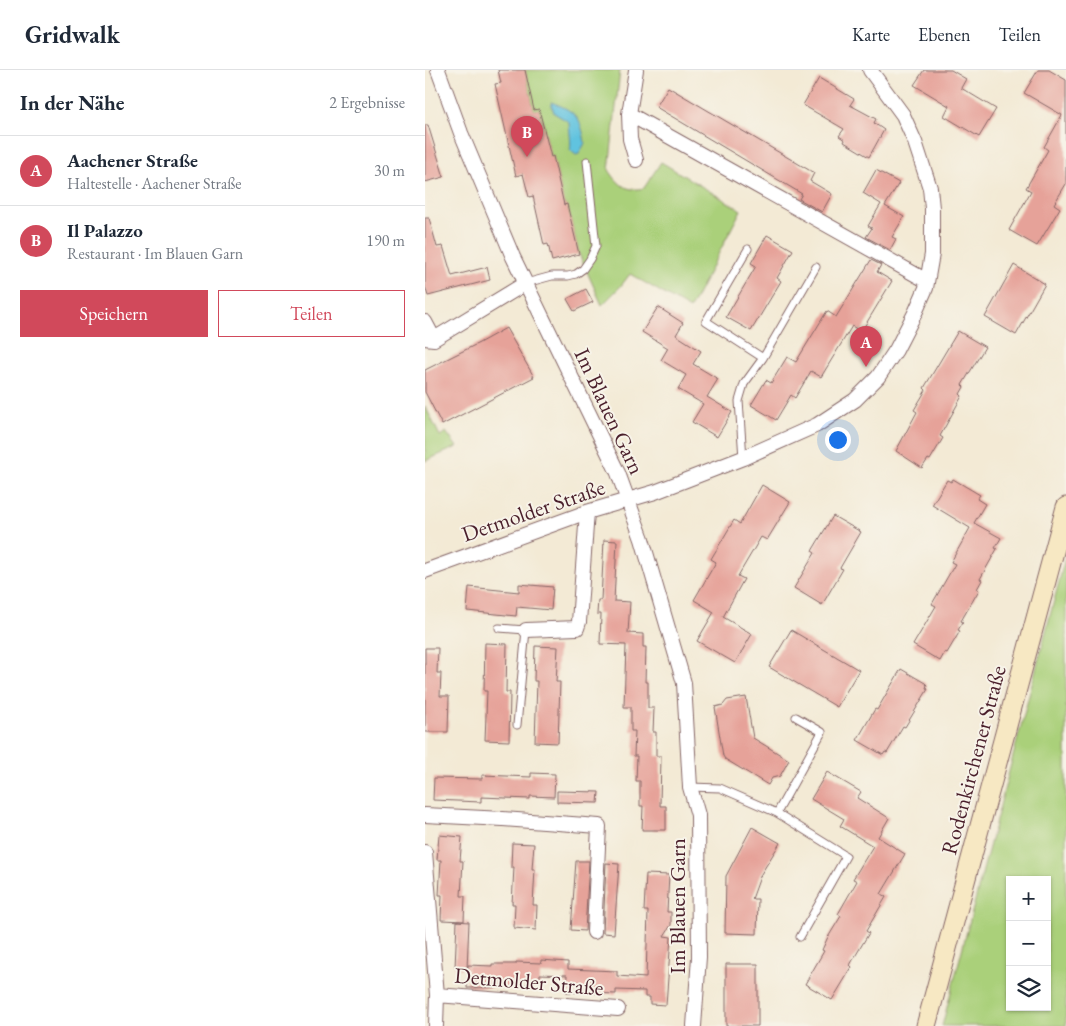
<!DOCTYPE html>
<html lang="de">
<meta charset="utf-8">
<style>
body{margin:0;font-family:"EB Garamond",serif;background:#f2f2f3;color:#1f2937}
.controls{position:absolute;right:15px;bottom:15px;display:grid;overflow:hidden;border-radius:0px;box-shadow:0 1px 4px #0004}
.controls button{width:45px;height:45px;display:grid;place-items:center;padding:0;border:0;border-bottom:1px solid #e0e1e3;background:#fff;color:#1f2937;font:25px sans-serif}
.you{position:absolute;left:412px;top:369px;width:18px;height:18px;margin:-12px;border:4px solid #fff;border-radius:50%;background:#1a73e8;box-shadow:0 0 0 8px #1a73e833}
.badge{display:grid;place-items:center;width:32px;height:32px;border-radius:50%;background:#d1495b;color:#fff;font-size:16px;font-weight:700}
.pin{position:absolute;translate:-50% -41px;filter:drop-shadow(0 1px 2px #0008)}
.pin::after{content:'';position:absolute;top:26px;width:18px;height:15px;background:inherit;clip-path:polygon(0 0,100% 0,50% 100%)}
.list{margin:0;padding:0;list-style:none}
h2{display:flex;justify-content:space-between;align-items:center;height:65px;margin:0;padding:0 20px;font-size:21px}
h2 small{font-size:16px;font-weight:400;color:#747a83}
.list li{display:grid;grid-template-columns:32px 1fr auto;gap:15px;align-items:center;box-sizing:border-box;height:70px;padding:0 20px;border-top:1px solid #e0e1e3}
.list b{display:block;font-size:19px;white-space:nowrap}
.list p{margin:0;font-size:16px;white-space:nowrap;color:#747a83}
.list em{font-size:16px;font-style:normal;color:#747a83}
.actions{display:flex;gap:10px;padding:15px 20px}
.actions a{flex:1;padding:11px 0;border:1px solid #d1495b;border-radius:0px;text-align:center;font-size:18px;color:#d1495b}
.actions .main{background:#d1495b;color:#fff}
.icon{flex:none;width:28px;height:28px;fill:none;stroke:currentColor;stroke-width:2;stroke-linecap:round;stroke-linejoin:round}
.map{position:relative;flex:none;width:641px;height:956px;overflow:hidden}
header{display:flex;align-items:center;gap:30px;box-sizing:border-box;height:70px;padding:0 25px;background:#fff;border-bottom:1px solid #e0e1e3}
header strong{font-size:24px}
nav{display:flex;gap:28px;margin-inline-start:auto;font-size:18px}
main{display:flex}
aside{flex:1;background:#fff}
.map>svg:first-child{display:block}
</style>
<header>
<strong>Gridwalk</strong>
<nav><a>Karte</a><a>Ebenen</a><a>Teilen</a></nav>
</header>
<main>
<aside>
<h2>In der Nähe<small>2 Ergebnisse</small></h2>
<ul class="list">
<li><span class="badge">A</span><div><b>Aachener Straße</b><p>Haltestelle · Aachener Straße</p></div><em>30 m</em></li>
<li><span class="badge">B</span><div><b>Il Palazzo</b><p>Restaurant · Im Blauen Garn</p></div><em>190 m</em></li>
</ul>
<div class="actions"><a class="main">Speichern</a><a>Teilen</a></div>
</aside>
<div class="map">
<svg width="641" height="956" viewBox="0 0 641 956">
<rect width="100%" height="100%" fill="#f7f3e8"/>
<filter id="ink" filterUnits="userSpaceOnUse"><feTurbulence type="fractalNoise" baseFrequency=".02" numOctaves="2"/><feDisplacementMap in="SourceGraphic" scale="10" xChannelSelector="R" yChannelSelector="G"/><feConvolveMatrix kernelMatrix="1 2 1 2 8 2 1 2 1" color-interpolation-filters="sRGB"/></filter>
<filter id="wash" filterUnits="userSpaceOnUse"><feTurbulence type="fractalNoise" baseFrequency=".0096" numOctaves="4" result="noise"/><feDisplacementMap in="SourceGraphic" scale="20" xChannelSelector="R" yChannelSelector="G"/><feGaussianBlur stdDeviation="1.12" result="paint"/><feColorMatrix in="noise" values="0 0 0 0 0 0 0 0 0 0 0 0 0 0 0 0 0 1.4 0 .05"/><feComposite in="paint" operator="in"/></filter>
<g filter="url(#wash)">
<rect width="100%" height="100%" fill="#f3ead5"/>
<path fill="#aad07a" stroke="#7a7852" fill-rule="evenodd" d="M 100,0 L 195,0 L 184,100 C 194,115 201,122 219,118 L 236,92 L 316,140 L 265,239 L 205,204 L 195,217 L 177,235 L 154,184 L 142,135 L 139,135 L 128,86 L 126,87 L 114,39 L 109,40 Z
M 0,336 L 15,366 L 21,362 L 32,377 L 0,391 Z
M 641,485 L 641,956 L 517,956 ZM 585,810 L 622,810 L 622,937 L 585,937 Z"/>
<path fill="#60c3df" stroke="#557185" d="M 126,32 C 150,41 156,47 160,73 L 154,84 L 151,85 L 145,80 C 147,74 144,60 144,52 L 129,43 Z"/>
<g id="blocks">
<path fill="#e6a299" d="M 73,0 L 100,0 L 109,40 L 114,39 L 126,87 L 128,86 L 139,135 L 142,134 L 154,184 L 127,191 L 123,174 L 119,175 L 108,126 L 104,127 L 98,104 L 91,106 L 70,14 L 76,13 Z
M 499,0 L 526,0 L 541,9 L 536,18 L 571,39 L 554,67 L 519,46 L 524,36 L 489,15 Z
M 613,0 L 624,0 L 641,10 L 641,114 L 629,134 L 635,138 L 612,176 L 584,160 L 606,121 L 601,118 L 623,80 L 619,77 L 637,45 L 599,23 Z
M 394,8 L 429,29 L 425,35 L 451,49 L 449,53 L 459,60 L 444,87 L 419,72 L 420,70 L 414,66 L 419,59 L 378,35 Z
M 243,17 L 389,103 L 385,111 L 407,124 L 397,142 L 374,129 L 377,124 L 231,37 Z
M 0,55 L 3,55 L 19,107 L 0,112 Z
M 451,100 L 474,113 L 460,136 L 479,147 L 467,167 L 471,169 L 465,180 L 441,167 L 447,158 L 443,156 L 456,134 L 438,123 Z
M 0,148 L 4,148 L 12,177 L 18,176 L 27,206 L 62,197 L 65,210 L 3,226 L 0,216 Z
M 342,165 L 368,180 L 352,208 L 356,211 L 326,261 L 301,247 L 331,196 L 326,193 Z
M 446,190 L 456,195 L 452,202 L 467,211 L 436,262 L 427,256 L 396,307 L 386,301 L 370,328 L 366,325 L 351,350 L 326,335 L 341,310 L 346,313 L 362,287 L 371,292 L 402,241 L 411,247 Z
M 589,195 L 620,214 L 591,265 L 560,247 Z
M 161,219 L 168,232 L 149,241 L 142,229 Z
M 233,237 L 258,253 L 251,265 L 276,281 L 268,294 L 293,309 L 282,327 L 307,342 L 292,367 L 267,352 L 278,334 L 253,319 L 261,305 L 236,290 L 243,278 L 217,262 Z
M 81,258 L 109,307 L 17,355 L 0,322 L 0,300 L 54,273 Z
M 533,261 L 560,277 L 537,315 L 539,317 L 535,324 L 537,326 L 515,366 L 518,368 L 505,390 L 503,389 L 497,398 L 471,381 L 492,342 L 489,340 L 501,320 L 499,318 Z
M 528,409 L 555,425 L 552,429 L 560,434 L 549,453 L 576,468 L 570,478 L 572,479 L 555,509 L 557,510 L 552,519 L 554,520 L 536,551 L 538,552 L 533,560 L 535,561 L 522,583 L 520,582 L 515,591 L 488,575 L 511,536 L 507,534 L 530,494 L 526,492 L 545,458 L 507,435 L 522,410 L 526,412 Z
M 337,415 L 365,432 L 342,470 L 336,467 L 313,506 L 319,509 L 298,547 L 327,564 L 310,593 L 272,571 L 289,542 L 269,530 L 291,492 L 286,489 L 309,450 L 315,454 Z
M 408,446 L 436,462 L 415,498 L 418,499 L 397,535 L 369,518 L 390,483 L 387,481 Z
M 179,470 L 192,471 L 189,531 L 205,532 L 203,563 L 218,564 L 218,577 L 221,577 L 220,612 L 223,612 L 223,638 L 229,638 L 228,662 L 231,662 L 231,686 L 236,686 L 235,736 L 241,736 L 241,760 L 217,760 L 218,736 L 215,736 L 215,711 L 211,711 L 212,686 L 209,686 L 210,661 L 206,661 L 206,637 L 199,637 L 201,575 L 175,574 L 176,544 L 172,544 L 173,530 L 176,530 Z
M 94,514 L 128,517 L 126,540 L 92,537 L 91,546 L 42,541 L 44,517 L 94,522 Z
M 366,560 L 434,600 L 412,637 L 344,597 Z
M 60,573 L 82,574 L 81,622 L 85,622 L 84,671 L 60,670 L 62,621 L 59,621 Z
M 110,576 L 133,577 L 131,612 L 135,612 L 133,673 L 110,672 L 112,611 L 109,611 Z
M 0,578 L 13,578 L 12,603 L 16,603 L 15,626 L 24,626 L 23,662 L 0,662 Z
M 476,599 L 500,613 L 502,615 L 501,618 L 503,619 L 480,657 L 478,656 L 462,683 L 460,682 L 458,685 L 432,670 L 450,639 L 452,640 Z
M 321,627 L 328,668 L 364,690 L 355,706 L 347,708 L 343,715 L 300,689 L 298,686 L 290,637 L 298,635 L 302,630 Z
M 402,702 L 436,722 L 432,728 L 464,748 L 453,767 L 480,784 L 456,824 L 461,827 L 441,861 L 444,863 L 425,895 L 427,897 L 407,930 L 380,914 L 399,881 L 397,880 L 402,869 L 416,846 L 413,844 L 432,811 L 428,809 L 448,776 L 415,756 L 419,749 L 386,729 Z
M 106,703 L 130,704 L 129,727 L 105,726 L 105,729 L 56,727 L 56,732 L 8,730 L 9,708 L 57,709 L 57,705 L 106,707 Z
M 132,721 L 174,722 L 173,733 L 132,732 Z
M 327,757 L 355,773 L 336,804 L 327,829 L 333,829 L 332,864 L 300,863 L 301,806 Z
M 14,765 L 37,767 L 35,791 L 38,791 L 36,826 L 40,826 L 39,851 L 16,850 L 17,825 L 14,825 L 16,790 L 12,790 Z
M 87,773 L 109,774 L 107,799 L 110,799 L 108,835 L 112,835 L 111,860 L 89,858 L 90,834 L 87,834 L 89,797 L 86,797 Z
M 151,791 L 164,791 L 160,861 L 146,860 Z
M 181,793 L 194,794 L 189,864 L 178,863 Z
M 221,804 L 244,805 L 242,842 L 246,842 L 246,855 L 239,866 L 246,867 L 241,935 L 225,934 L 225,927 L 220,927 L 220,921 L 191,920 L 191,924 L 141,922 L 142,905 L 115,904 L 115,916 L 90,914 L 90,917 L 42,918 L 43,895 L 67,896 L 67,894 L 91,894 L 91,892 L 116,893 L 116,890 L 143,892 L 143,899 L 192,901 L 192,906 L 221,908 L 223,841 L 219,841 Z
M 32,851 L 44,852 L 42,899 L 30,898 Z
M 301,894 L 333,894 L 333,956 L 301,956 Z"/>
</g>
</g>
<g filter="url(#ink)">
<use href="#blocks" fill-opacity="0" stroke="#856666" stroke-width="1"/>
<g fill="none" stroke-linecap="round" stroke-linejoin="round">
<defs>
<path id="service" d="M 323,179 L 281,251 L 338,288
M 101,213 L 127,206 L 143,206 L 151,204 L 158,199 L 165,189 L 171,176 L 162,91
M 318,388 L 314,331 L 319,314 L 338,288 L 391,197
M 74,558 L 101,560 L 92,655
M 265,717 L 295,718 L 352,743 L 421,786 L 375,867
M 352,743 L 397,662 L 371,647"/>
<path id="minor" d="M 13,0 L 36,63 L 88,187 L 193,403 L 217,469 L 259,613 L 265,717 L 273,745 L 274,887 L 269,956
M 211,0 L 204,44 L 205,69 L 211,90
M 204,44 L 502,211
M 0,252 L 9,269
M 0,268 L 9,269 L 101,213
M 0,501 L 162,442 L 230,422 L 318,388 L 392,355 L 430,330 L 453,307 L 471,280 L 490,243 L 501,218 L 507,184 L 507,138 L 505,118 L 490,72 L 478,45 L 445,0
M 101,560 L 152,558 L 154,552 L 162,442
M 0,745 L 78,749 L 174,756 L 169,862
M 0,782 L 12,925 L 11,956
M 12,925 L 193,939"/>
<path id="secondary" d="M 501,956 L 641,437"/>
</defs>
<use href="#service" stroke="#856666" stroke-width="9"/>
<use href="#minor" stroke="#856666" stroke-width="16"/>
<use href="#secondary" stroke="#856666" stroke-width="21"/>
<use href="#service" stroke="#fff" stroke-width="7"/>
<use href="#minor" stroke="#fff" stroke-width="14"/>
<use href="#secondary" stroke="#f7e8c3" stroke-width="19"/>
</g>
</g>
<g text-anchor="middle" stroke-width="4" stroke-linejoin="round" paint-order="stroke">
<g font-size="22" fill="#4a1f2b" stroke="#f7f3e8">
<text transform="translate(185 341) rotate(65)" y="8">Im Blauen Garn</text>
<text transform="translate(108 440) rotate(-19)" y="8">Detmolder Straße</text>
<text transform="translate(548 690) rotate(-75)" y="8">Rodenkirchener Straße</text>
<text transform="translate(252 836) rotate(-90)" y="8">Im Blauen Garn</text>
<text transform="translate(104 911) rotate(5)" y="8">Detmolder Straße</text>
</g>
</g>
</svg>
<div class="controls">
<button>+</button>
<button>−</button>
<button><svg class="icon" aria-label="layers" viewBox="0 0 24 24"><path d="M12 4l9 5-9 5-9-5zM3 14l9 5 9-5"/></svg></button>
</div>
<div class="you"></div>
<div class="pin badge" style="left:441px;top:297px">A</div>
<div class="pin badge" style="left:102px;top:87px">B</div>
</div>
</main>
